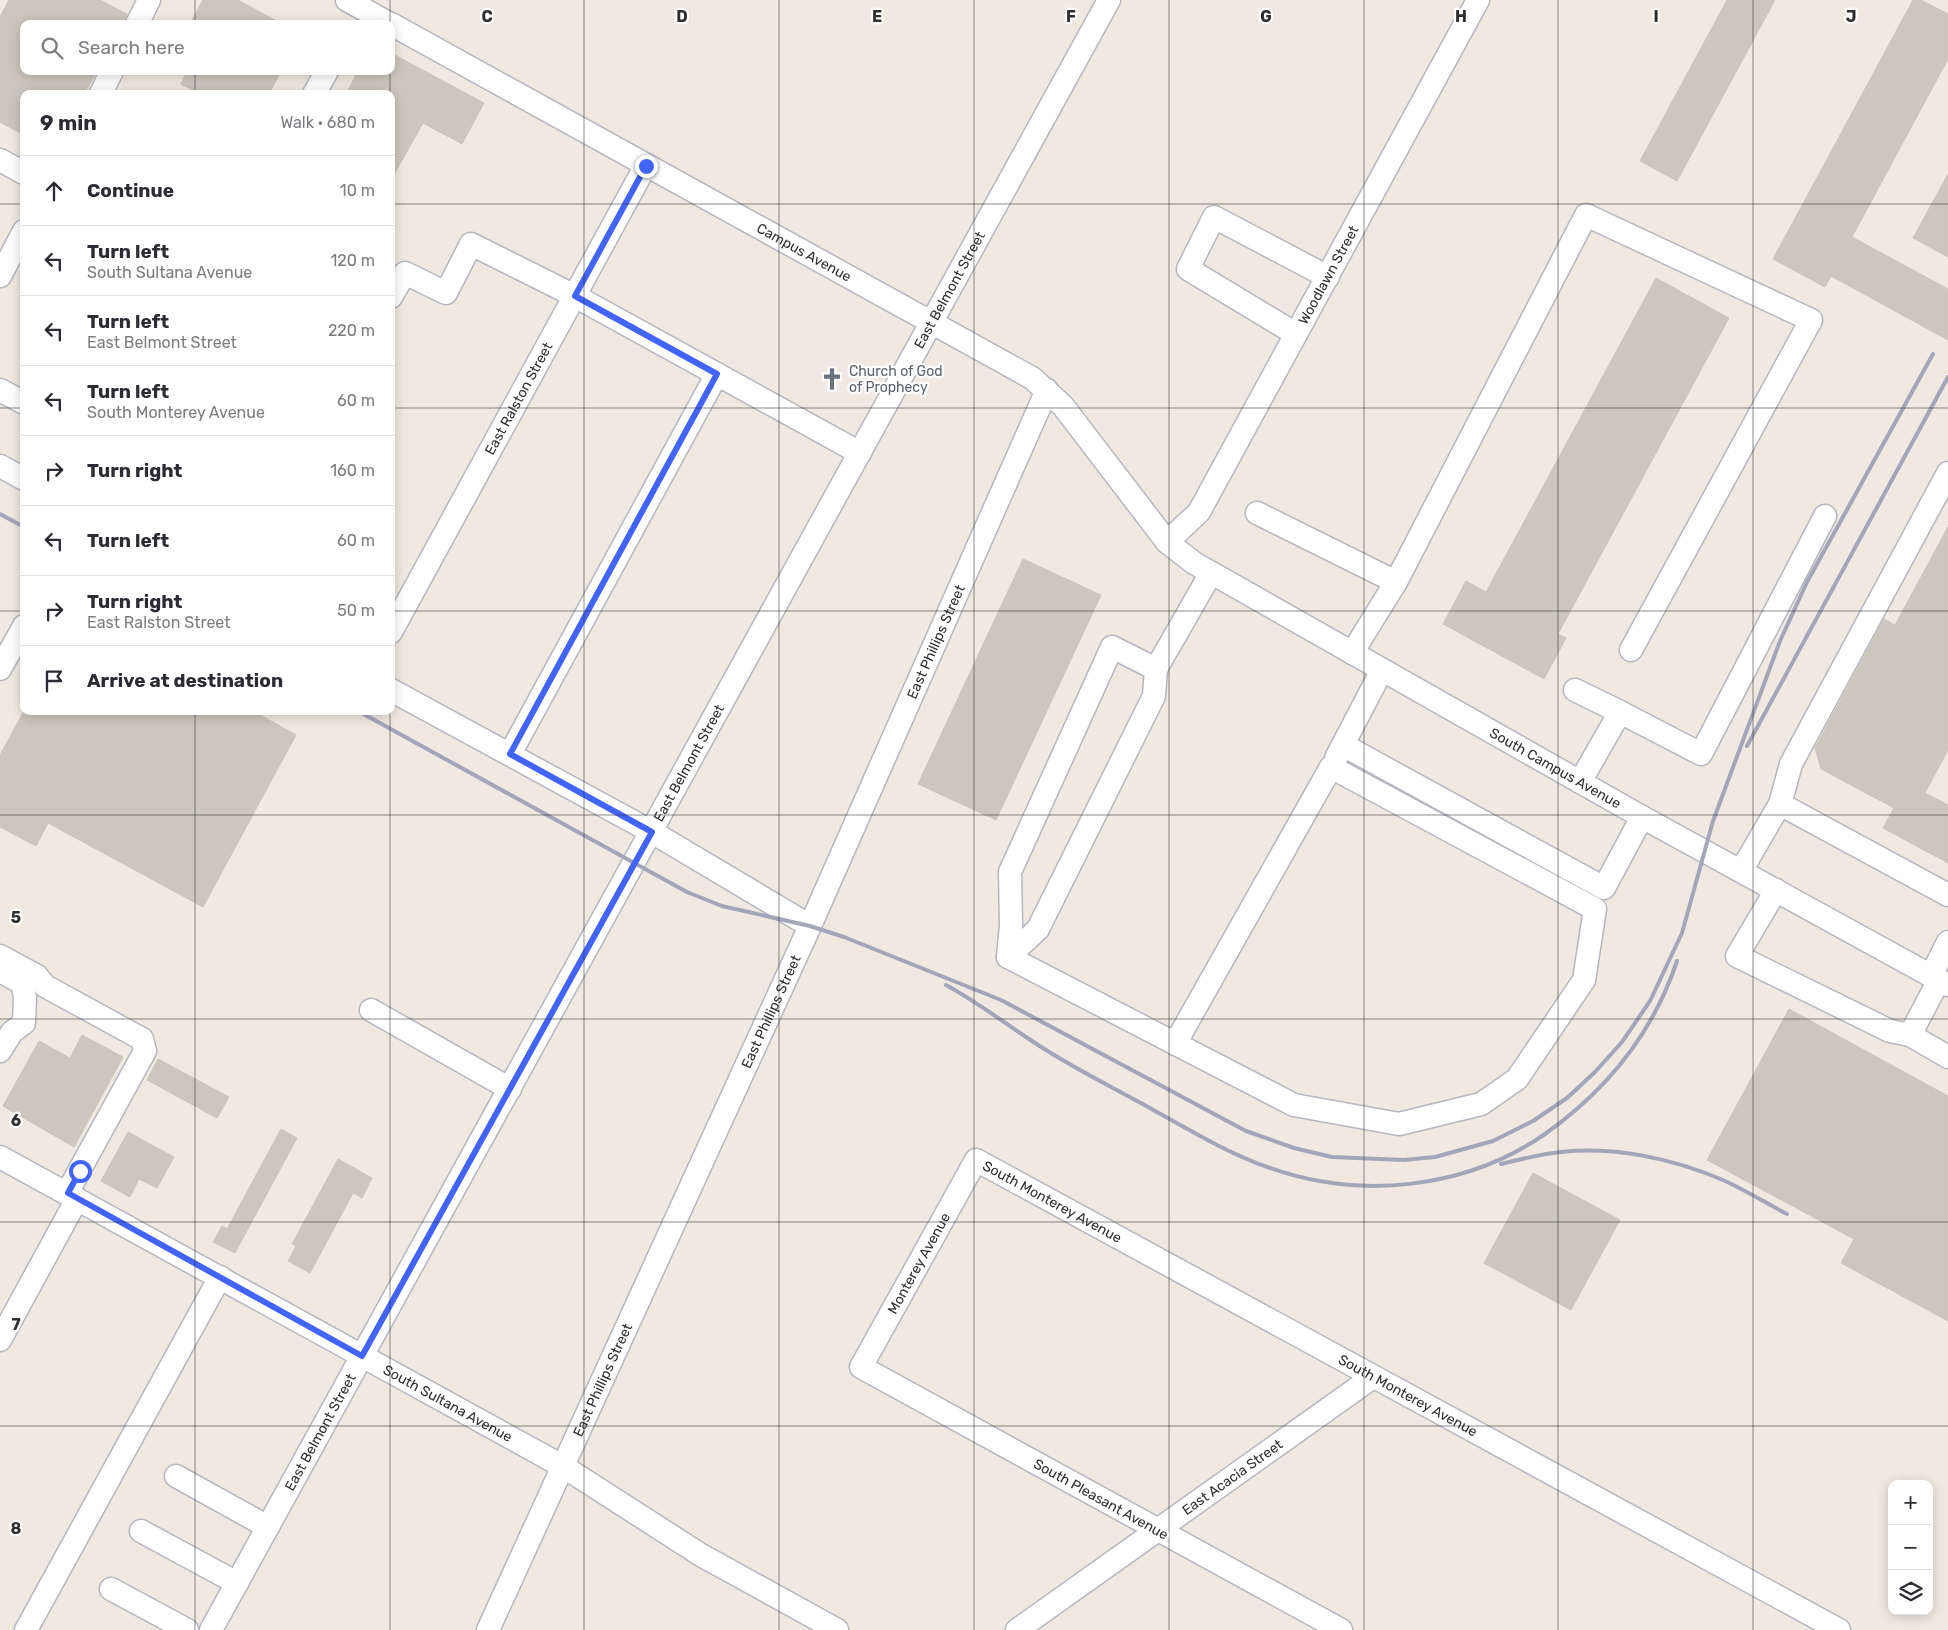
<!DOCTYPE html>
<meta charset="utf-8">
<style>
body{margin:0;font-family:Rubik,sans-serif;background:#f2f2f3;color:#2b2b33}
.controls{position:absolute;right:15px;bottom:15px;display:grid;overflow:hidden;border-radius:10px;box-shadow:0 2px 12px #0003}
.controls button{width:45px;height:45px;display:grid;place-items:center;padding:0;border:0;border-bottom:1px solid #e1e1e2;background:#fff;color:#2b2b33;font:25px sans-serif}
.stop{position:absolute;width:15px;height:15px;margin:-11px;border:4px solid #4264fb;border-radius:50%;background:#fff}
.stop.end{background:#4264fb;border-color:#fff;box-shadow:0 1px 5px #0008}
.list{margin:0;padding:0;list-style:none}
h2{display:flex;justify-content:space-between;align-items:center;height:65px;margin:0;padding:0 20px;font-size:21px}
h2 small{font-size:16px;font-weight:400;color:#7c7c81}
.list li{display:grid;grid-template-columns:32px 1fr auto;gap:15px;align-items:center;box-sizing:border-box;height:70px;padding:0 20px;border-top:1px solid #e1e1e2}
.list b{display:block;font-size:19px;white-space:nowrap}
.list p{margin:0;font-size:16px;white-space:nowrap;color:#7c7c81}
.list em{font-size:16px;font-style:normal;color:#7c7c81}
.icon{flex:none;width:28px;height:28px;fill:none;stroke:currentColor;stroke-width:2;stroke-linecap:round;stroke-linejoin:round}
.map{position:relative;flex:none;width:1948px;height:1630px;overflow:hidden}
.search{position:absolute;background:#fff;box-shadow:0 2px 12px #0003;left:20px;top:20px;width:375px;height:55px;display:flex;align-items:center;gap:12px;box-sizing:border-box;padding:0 18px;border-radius:10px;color:#7c7c81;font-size:19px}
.panel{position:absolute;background:#fff;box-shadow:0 2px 12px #0003;left:20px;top:90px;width:375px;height:625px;border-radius:10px}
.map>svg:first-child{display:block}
</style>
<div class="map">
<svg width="1948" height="1630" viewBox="0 0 1948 1630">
<rect width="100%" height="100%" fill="#efe9e1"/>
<path fill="#cbc7bf" stroke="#cbc5ba" d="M 9,0 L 100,0 L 127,14 L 124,24 L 24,24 L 24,71 L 97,71 L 84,94 L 24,94 L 24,135 L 0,122 L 0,17 Z
M 203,0 L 238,0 L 282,24 L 190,24 Z
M 1727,0 L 1775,0 L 1677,181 L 1640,161 Z
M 1913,0 L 1921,0 L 1948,14 L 1948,59 L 1852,237 L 1948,289 L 1948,340 L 1831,276 L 1825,287 L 1773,259 Z
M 391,53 L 484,103 L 462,144 L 423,123 L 391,180 L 391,94 L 346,94 L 358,71 L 391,71 Z
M 187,71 L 281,71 L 269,94 L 199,94 L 181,84 Z
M 1948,174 L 1948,257 L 1913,238 Z
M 1656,278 L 1729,318 L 1558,634 L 1566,638 L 1544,679 L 1443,624 L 1466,581 L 1486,592 Z
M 1948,527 L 1948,750 L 1925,793 L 1948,805 L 1948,863 L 1883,828 L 1894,808 L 1821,769 L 1815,748 L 1884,619 L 1895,625 Z
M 1023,559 L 1101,595 L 996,820 L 918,784 Z
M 24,711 L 253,711 L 296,735 L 203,907 L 48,823 L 36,846 L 0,827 L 0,755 Z
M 1789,1009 L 1948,1096 L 1948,1321 L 1841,1263 L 1854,1239 L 1707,1160 Z
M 82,1035 L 123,1057 L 74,1147 L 3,1106 L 39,1041 L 70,1058 Z
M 158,1059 L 229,1097 L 217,1118 L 147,1080 Z
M 281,1129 L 297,1138 L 235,1253 L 213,1242 L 222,1226 L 227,1229 Z
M 128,1132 L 174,1157 L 157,1188 L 139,1179 L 130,1197 L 101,1181 Z
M 338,1159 L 372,1178 L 362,1198 L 353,1193 L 310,1273 L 288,1261 L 296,1246 L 292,1244 Z
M 1533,1173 L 1620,1220 L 1571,1310 L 1484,1263 Z"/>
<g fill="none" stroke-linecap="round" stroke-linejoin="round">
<defs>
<g id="minor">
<path d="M 347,0 L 390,24"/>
<path d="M 137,24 L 149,0"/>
<path id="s1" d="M 391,24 L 1032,378 L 1063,406 L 1167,542 L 1194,563 L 1642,817 L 1948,985"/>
<path d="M 101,93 L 112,71"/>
<path d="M 314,94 L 327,71"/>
<path d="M 0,160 L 24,173"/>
<path d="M 0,276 L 24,231"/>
<path d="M 391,297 L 405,273 L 446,293 L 471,244 L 575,296 L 860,453"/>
<path d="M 1296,334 L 1188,269 L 1214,217 L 1328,277"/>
<path d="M 0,390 L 24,403"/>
<path d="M 0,466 L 24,479"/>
<path d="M 1257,513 L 1396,582 L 1352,653"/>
<path id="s2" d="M 1167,542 L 1199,512 L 1478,0"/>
<path d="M 1396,582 L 1586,215 L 1811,320 L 1631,650"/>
<path id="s3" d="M 391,632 L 646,165"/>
<path d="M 0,669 L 24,626"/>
<path d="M 391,690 L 652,832 L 810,926"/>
<path d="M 1575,690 L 1620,712 L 1580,782"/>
<path d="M 1620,712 L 1701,754 L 1825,516"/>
<path d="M 1343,745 L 1604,888 L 1642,817"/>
<path d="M 510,754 L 717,374"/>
<path d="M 1336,758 L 1382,670"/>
<path d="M 1780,804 L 1948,895"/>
<path d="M 1741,871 L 1780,804 L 1791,764 L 1948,473"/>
<path d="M 1776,890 L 1737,956 L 1890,1031 L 1910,1035 L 1939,980"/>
<path d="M 0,956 L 37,976 L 45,986 L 142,1039 L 145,1051 L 67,1193"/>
<path d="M 1008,957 L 1038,929 L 1154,696 L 1156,669"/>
<path d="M 0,971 L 22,983 L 25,997 L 24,1023 L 12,1032 L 0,1051"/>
<path d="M 1931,976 L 1948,942"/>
<path d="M 371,1010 L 510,1089"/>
<path d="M 1910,1035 L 1948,1057"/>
<path d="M 1175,1044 L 1331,767 L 1595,909 L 1584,980 L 1517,1079 L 1481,1104 L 1399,1124 L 1294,1105 L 1008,957 L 1011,925 L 1010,872 L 1112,647 L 1156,669 L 1211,573"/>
<path id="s4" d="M 0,1157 L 564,1467 L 701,1555 L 837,1630"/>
<path d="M 0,1340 L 77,1199"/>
<path d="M 176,1476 L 268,1527"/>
<path d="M 141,1531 L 237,1583"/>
<path d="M 111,1589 L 187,1630"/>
<path d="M 26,1630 L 220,1277"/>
<path id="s5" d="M 211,1630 L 1109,0"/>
<path id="s6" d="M 488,1630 L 810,926 L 1047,390"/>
<path id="s7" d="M 1017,1630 L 1373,1377"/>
<path id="s8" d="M 1341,1630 L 861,1367 L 976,1160 L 1839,1630"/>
</g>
</defs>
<use href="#minor" stroke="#b4b7c1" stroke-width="25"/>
<use href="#minor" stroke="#fff" stroke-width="22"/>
<path stroke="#a3a6b8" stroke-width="4" d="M 0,514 L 24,527
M 358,711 L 687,892 L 722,906 L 810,926 L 844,937 L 1001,1000 L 1246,1131 L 1294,1148 L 1332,1157 L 1404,1160 L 1435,1157 L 1493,1141 L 1533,1121 L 1567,1098 L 1595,1072 L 1622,1042 L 1650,1001 L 1682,933 L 1713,821 L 1780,641 L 1807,582 L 1933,354
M 1747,746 L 1948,377
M 946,985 C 981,1004 1012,1029 1046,1050 C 1076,1069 1108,1085 1139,1102 C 1181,1125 1224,1152 1270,1168 C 1360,1200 1466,1189 1545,1134 C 1607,1090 1653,1033 1677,961
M 1501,1164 C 1521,1159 1541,1154 1561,1152 C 1615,1146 1674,1159 1723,1180 C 1745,1190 1766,1203 1787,1214"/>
</g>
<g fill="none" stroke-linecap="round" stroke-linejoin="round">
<path stroke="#4264fb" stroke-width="6" d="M 80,1171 L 68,1193 L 362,1356 L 652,832 L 510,754 L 717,374 L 575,296 L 646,166"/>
</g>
<path fill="none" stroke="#2e2e2e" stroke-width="1" stroke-opacity="0.55" d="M 195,0 L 195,24M 390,0 L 390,24M 584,0 L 584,1630M 779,0 L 779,1630M 974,0 L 974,1630M 1169,0 L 1169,1630M 1364,0 L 1364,1630M 1558,0 L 1558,1630M 1753,0 L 1753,1630M 195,71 L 195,94M 390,71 L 390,94M 0,204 L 24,204M 391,204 L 1948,204M 0,408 L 24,408M 391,408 L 1948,408M 0,611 L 24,611M 391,611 L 1948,611M 195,711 L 195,1630M 390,711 L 390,1630M 0,815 L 1948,815M 0,1019 L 1948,1019M 0,1222 L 1948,1222M 0,1426 L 1948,1426"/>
<defs>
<symbol id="church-bare" viewBox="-9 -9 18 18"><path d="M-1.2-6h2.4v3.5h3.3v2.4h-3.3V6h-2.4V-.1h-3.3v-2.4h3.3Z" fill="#6b7280" stroke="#fff" stroke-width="2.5" paint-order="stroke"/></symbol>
</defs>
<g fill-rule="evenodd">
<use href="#church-bare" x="816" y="363" width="32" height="32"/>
</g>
<g text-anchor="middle" stroke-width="4.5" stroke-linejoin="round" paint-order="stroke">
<g font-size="14" fill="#2e2e2e" stroke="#fff">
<text dy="5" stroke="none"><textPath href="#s1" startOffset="472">Campus Avenue</textPath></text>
<text dy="5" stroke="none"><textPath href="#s2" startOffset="314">Woodlawn Street</textPath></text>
<text dy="5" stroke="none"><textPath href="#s5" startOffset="1530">East Belmont Street</textPath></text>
<text dy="5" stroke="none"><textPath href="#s3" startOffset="266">East Ralston Street</textPath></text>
<text dy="5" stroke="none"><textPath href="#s6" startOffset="1085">East Phillips Street</textPath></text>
<text dy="5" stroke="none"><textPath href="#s5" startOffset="990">East Belmont Street</textPath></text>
<text dy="5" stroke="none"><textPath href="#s1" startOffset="1395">South Campus Avenue</textPath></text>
<text dy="5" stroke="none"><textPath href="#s6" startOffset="680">East Phillips Street</textPath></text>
<text dy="5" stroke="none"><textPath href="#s8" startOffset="871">South Monterey Avenue</textPath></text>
<text dy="5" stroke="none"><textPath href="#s8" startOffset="666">Monterey Avenue</textPath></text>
<text dy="5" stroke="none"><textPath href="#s6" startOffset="275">East Phillips Street</textPath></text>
<text dy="5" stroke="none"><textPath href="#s8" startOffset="1276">South Monterey Avenue</textPath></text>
<text dy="5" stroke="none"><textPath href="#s4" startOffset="511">South Sultana Avenue</textPath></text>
<text dy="5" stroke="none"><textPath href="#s5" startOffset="226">East Belmont Street</textPath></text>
<text dy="5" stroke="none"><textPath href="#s7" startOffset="264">East Acacia Street</textPath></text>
<text transform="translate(1101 1499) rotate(29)" y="5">South Pleasant Avenue</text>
</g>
<g font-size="14" fill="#5b616d" stroke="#fff" text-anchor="start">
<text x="849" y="376">Church of God<tspan x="849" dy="16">of Prophecy</tspan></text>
</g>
</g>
<g font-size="16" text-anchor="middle" font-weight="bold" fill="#2e2e2e" stroke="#fff" stroke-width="4.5" stroke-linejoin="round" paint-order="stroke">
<text x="487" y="22">C</text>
<text x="682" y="22">D</text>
<text x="877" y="22">E</text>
<text x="1071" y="22">F</text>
<text x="1266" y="22">G</text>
<text x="1461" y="22">H</text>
<text x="1656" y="22">I</text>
<text x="1851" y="22">J</text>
<text x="16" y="923">5</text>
<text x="16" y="1126">6</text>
<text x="16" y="1330">7</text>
<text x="16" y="1534">8</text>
</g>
</svg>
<div class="controls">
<button>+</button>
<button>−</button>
<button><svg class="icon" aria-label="layers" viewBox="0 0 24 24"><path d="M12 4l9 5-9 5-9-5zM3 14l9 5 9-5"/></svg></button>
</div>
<div class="stop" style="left:80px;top:1171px"></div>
<div class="stop end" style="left:646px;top:166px"></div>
<div class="search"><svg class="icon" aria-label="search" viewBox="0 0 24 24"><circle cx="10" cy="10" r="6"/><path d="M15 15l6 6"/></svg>Search here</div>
<section class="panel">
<h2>9 min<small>Walk · 680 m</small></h2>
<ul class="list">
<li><svg class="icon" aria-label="ahead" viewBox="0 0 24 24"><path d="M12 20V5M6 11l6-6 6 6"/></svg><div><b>Continue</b></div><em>10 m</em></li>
<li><svg class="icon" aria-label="left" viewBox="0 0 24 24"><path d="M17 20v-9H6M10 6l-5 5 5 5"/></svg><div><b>Turn left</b><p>South Sultana Avenue</p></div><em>120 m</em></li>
<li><svg class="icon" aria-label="left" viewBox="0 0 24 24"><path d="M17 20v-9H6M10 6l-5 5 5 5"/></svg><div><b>Turn left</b><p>East Belmont Street</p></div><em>220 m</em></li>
<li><svg class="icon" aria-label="left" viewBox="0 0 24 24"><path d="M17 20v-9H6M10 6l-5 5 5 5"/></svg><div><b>Turn left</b><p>South Monterey Avenue</p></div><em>60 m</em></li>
<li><svg class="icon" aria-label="right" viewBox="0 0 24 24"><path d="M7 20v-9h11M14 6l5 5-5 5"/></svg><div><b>Turn right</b></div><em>160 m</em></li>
<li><svg class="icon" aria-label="left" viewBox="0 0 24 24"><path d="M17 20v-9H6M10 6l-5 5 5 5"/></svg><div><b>Turn left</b></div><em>60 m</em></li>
<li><svg class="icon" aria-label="right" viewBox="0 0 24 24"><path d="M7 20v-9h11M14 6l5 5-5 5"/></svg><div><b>Turn right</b><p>East Ralston Street</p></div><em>50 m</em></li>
<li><svg class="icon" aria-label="arrive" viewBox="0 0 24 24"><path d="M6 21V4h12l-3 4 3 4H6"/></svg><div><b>Arrive at destination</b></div></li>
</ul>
</section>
</div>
